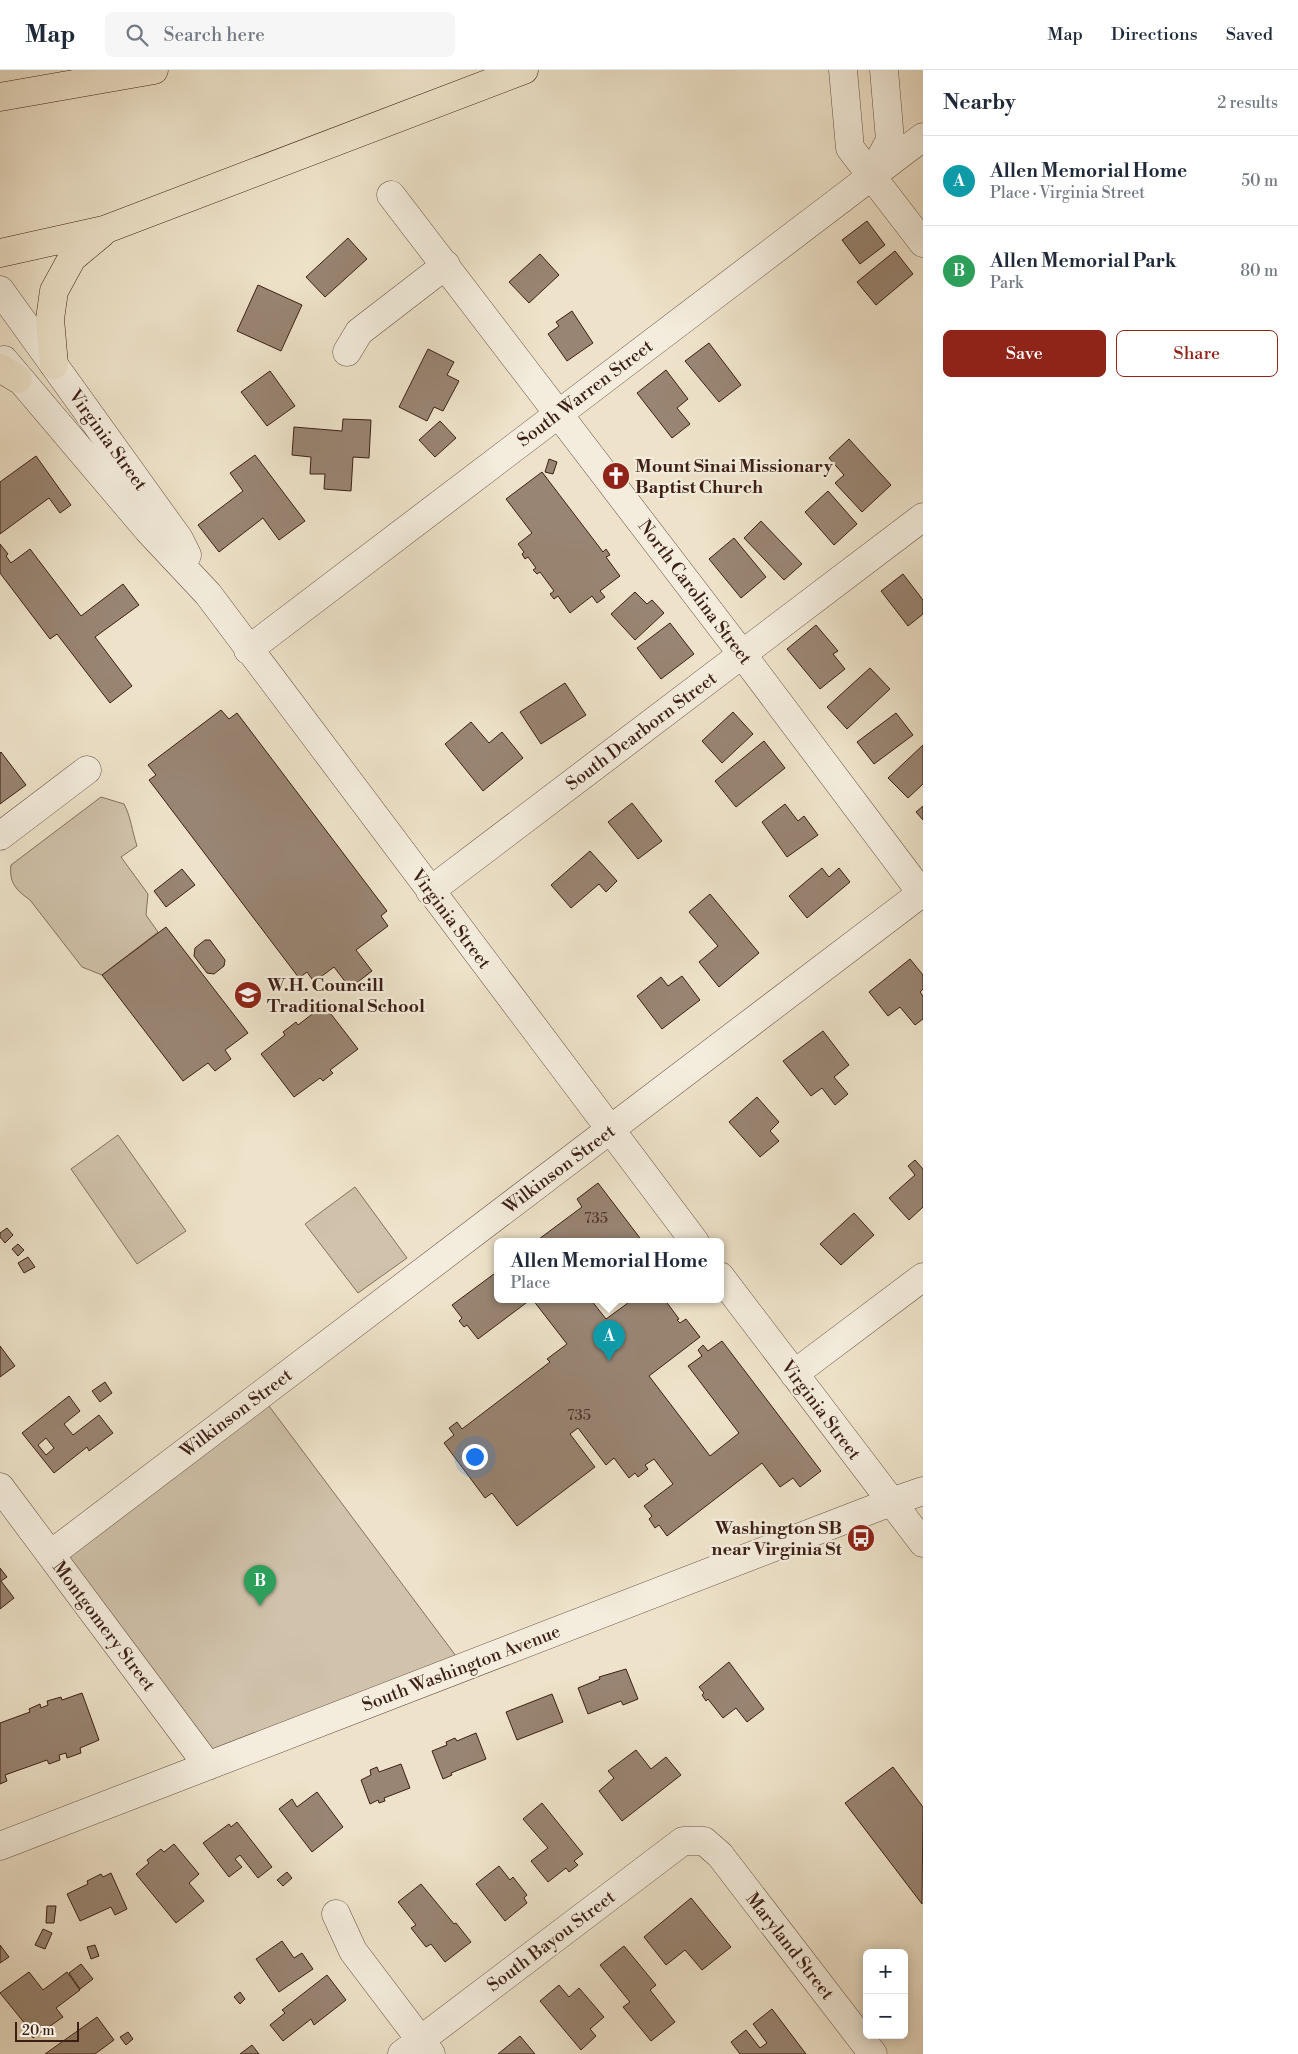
<!DOCTYPE html>
<meta charset="utf-8">
<style>
body{margin:0;font-family:"Libre Bodoni",serif;background:#f6f6f7;color:#1f2937}
.controls{position:absolute;right:15px;bottom:15px;display:grid;overflow:hidden;border-radius:8px;box-shadow:0 2px 12px #0003}
.controls button{width:45px;height:45px;display:grid;place-items:center;padding:0;border:0;border-bottom:1px solid #e0e1e3;background:#fff;color:#1f2937;font:25px sans-serif}
.scale{position:absolute;left:15px;bottom:12px;width:64px;box-sizing:border-box;padding-left:5px;border:2px solid #3c1f14;border-top:0;font-size:14px;line-height:18px;white-space:nowrap;color:#3c1f14;-webkit-text-stroke:4px #f4eddd;paint-order:stroke}
.you{position:absolute;left:474px;top:1386px;width:18px;height:18px;margin:-12px;border:4px solid #fff;border-radius:50%;background:#1a73e8;box-shadow:0 0 0 8px #1a73e833}
.badge{display:grid;place-items:center;width:32px;height:32px;border-radius:50%;background:#8f2418;color:#fff;font-size:16px;font-weight:700}
.pin{position:absolute;translate:-50% -41px;filter:drop-shadow(0 1px 2px #0008)}
.pin::after{content:'';position:absolute;top:26px;width:18px;height:15px;background:inherit;clip-path:polygon(0 0,100% 0,50% 100%)}
.popup{position:absolute;left:494px;top:1168px;width:230px;height:65px;box-sizing:border-box;display:grid;place-content:center;border-radius:8px;background:#fff;filter:drop-shadow(0 1px 4px #0005);font-size:16px;white-space:nowrap;color:#747a83}
.popup b{font-size:19px;color:#1f2937}
.popup::after{content:'';position:absolute;left:50%;top:100%;margin-left:-10px;border:10px solid transparent;border-top-color:#fff}
.list{margin:0;padding:0;list-style:none}
h2{display:flex;justify-content:space-between;align-items:center;height:65px;margin:0;padding:0 20px;font-size:21px}
h2 small{font-size:16px;font-weight:400;color:#747a83}
.list li{display:grid;grid-template-columns:32px 1fr auto;gap:15px;align-items:center;box-sizing:border-box;height:90px;padding:0 20px;border-top:1px solid #e0e1e3}
.list b{display:block;font-size:19px;white-space:nowrap}
.list p{margin:0;font-size:16px;white-space:nowrap;color:#747a83}
.list em{font-size:16px;font-style:normal;color:#747a83}
.actions{display:flex;gap:10px;padding:15px 20px}
.actions a{flex:1;padding:11px 0;border:1px solid #8f2418;border-radius:8px;text-align:center;font-size:18px;color:#8f2418}
.actions .main{background:#8f2418;color:#fff}
.icon{flex:none;width:28px;height:28px;fill:none;stroke:currentColor;stroke-width:2;stroke-linecap:round;stroke-linejoin:round}
.map{position:relative;flex:none;width:923px;height:1984px;overflow:hidden}
header{display:flex;align-items:center;gap:30px;box-sizing:border-box;height:70px;padding:0 25px;background:#fff;border-bottom:1px solid #e0e1e3}
header strong{font-size:24px}
nav{display:flex;gap:28px;margin-inline-start:auto;font-size:18px}
.search{width:350px;height:45px;background:#f6f6f7;display:flex;align-items:center;gap:12px;box-sizing:border-box;padding:0 18px;border-radius:8px;color:#747a83;font-size:19px}
main{display:flex}
aside{flex:1;background:#fff}
.map>svg:first-child{display:block}
</style>
<header>
<strong>Map</strong>
<div class="search"><svg class="icon" aria-label="search" viewBox="0 0 24 24"><circle cx="10" cy="10" r="6"/><path d="M15 15l6 6"/></svg>Search here</div>
<nav><a>Map</a><a>Directions</a><a>Saved</a></nav>
</header>
<main>
<div class="map">
<svg width="923" height="1984" viewBox="0 0 923 1984">
<rect width="100%" height="100%" fill="#eee3ca"/>
<filter id="stains"><feTurbulence type="fractalNoise" baseFrequency=".004" numOctaves="4"/><feColorMatrix values="0 0 0 0 .2 0 0 0 0 .09 0 0 0 0 .02 0 0 0 .5 -.17"/></filter>
<radialGradient id="worn" r=".72"><stop offset=".6" stop-color="#630" stop-opacity="0"/><stop offset="1" stop-color="#630" stop-opacity=".3"/></radialGradient>
<path fill="#d0c2ab" stroke="#867060" d="M 101,727 L 124,734 C 131,747 132,761 137,776 L 121,787 L 148,824 L 146,845 L 158,862 L 102,905 L 82,897 L 30,830 C 16,820 9,813 11,795 Z
M 118,1065 L 186,1161 L 137,1194 L 71,1099 Z
M 355,1117 L 407,1188 L 358,1223 L 305,1154 Z
M 266,1332 L 456,1586 L 212,1681 L 64,1487 Z"/>
<path fill="#998573" stroke="#3c1f14" fill-rule="evenodd" d="M 867,151 L 885,175 L 860,194 L 842,170 Z
M 348,168 L 367,189 L 325,227 L 306,207 Z
M 895,181 L 913,204 L 876,235 L 857,212 Z
M 540,184 L 559,205 L 529,233 L 509,212 Z
M 258,215 L 302,235 L 281,281 L 237,261 Z
M 572,241 L 593,273 L 567,291 L 548,264 L 559,256 L 556,252 Z
M 709,273 L 741,315 L 719,332 L 685,291 Z
M 428,279 L 454,292 L 447,305 L 459,311 L 443,341 L 434,337 L 427,351 L 399,337 Z
M 666,300 L 688,329 L 677,338 L 690,354 L 672,368 L 637,323 Z
M 270,301 L 295,336 L 267,356 L 241,322 Z
M 343,349 L 371,350 L 369,388 L 353,387 L 351,421 L 324,419 L 325,404 L 310,404 L 311,387 L 292,385 L 294,357 L 342,361 Z
M 440,351 L 456,368 L 435,387 L 419,370 Z
M 849,369 L 891,415 L 862,442 L 835,413 L 844,405 L 829,388 Z
M 255,385 L 305,451 L 279,470 L 263,448 L 219,482 L 198,455 L 243,421 L 230,403 Z
M 36,386 L 71,435 L 60,443 L 49,428 L 0,464 L 0,412 Z
M 549,389 L 557,392 L 553,404 L 545,402 Z
M 542,402 L 603,482 L 606,479 L 610,485 L 606,487 L 620,506 L 600,521 L 605,527 L 597,533 L 592,526 L 570,543 L 558,526 L 554,529 L 550,524 L 554,521 L 540,502 L 537,504 L 533,500 L 536,498 L 528,487 L 525,489 L 522,484 L 524,482 L 518,474 L 532,463 L 506,429 Z
M 828,421 L 857,454 L 834,475 L 805,442 Z
M 761,451 L 802,494 L 784,510 L 744,468 Z
M 734,468 L 766,507 L 741,528 L 709,489 Z
M 0,474 L 8,484 L 6,486 L 11,493 L 30,479 L 81,546 L 123,514 L 139,535 L 95,567 L 132,616 L 110,633 L 57,564 L 50,569 L 0,503 Z
M 903,504 L 923,530 L 923,544 L 908,556 L 881,521 Z
M 635,522 L 647,534 L 652,530 L 664,543 L 635,570 L 611,544 Z
M 670,553 L 694,584 L 661,609 L 637,578 Z
M 816,555 L 838,581 L 833,584 L 845,599 L 820,619 L 787,579 Z
M 870,598 L 890,619 L 847,659 L 827,637 Z
M 565,613 L 586,645 L 541,674 L 520,642 Z
M 221,640 L 229,649 L 237,643 L 387,841 L 381,846 L 388,856 L 356,880 L 372,901 L 350,918 L 334,897 L 314,912 L 307,902 L 299,908 L 149,710 L 156,705 L 148,695 Z
M 733,642 L 753,664 L 722,693 L 702,671 Z
M 896,643 L 913,665 L 874,694 L 857,672 Z
M 471,652 L 489,673 L 502,662 L 523,688 L 483,721 L 445,674 Z
M 764,671 L 785,698 L 736,737 L 715,711 Z
M 923,675 L 923,714 L 908,728 L 888,708 Z
M 1,682 L 26,715 L 0,734 L 0,683 Z
M 632,733 L 662,771 L 638,789 L 608,752 Z
M 785,734 L 798,751 L 804,746 L 818,765 L 787,787 L 762,752 Z
M 923,736 L 923,750 L 916,742 Z
M 590,781 L 617,811 L 606,822 L 599,814 L 571,838 L 551,815 Z
M 822,798 L 829,807 L 839,798 L 850,812 L 807,848 L 789,826 Z
M 182,799 L 195,815 L 166,837 L 154,821 Z
M 710,824 L 759,883 L 719,917 L 699,892 L 718,876 L 689,842 Z
M 166,857 L 248,963 L 225,980 L 231,989 L 215,1001 L 208,993 L 183,1011 L 102,905 Z
M 205,870 L 210,870 L 225,890 L 224,896 L 214,904 L 207,903 L 194,886 L 195,878 Z
M 910,889 L 923,905 L 923,919 L 920,922 L 923,926 L 923,949 L 915,955 L 900,937 L 888,946 L 869,922 Z
M 682,906 L 700,930 L 662,959 L 637,926 L 661,907 L 668,916 Z
M 324,935 L 358,979 L 330,1000 L 333,1003 L 323,1011 L 320,1008 L 294,1027 L 261,984 L 285,965 L 283,962 L 296,952 L 298,955 Z
M 823,961 L 849,995 L 834,1007 L 848,1024 L 835,1035 L 822,1018 L 811,1026 L 783,991 Z
M 757,1027 L 779,1052 L 770,1061 L 779,1071 L 760,1087 L 729,1052 Z
M 915,1090 L 923,1099 L 923,1137 L 909,1150 L 889,1128 L 915,1105 L 908,1096 Z
M 598,1113 L 643,1172 L 610,1172 L 609,1170 L 606,1172 L 535,1172 L 582,1137 L 577,1129 Z
M 854,1143 L 874,1165 L 841,1195 L 820,1174 Z
M 7,1158 L 13,1165 L 5,1173 L 0,1167 L 0,1163 Z
M 18,1174 L 24,1180 L 18,1186 L 12,1179 Z
M 28,1187 L 35,1197 L 24,1203 L 18,1193 Z
M 498,1201 L 498,1230 L 530,1230 L 478,1269 L 467,1255 L 464,1257 L 459,1251 L 462,1248 L 452,1235 Z
M 533,1230 L 591,1230 L 606,1249 L 632,1230 L 665,1230 L 679,1249 L 677,1250 L 680,1253 L 686,1249 L 700,1267 L 649,1306 L 710,1386 L 739,1363 L 688,1296 L 702,1286 L 698,1280 L 703,1275 L 708,1281 L 722,1271 L 821,1401 L 800,1417 L 793,1408 L 780,1417 L 762,1393 L 667,1466 L 659,1455 L 655,1458 L 649,1449 L 652,1446 L 644,1436 L 673,1414 L 654,1389 L 645,1395 L 648,1399 L 638,1407 L 635,1403 L 629,1408 L 614,1388 L 606,1395 L 578,1358 L 570,1364 L 595,1397 L 517,1456 L 492,1423 L 485,1428 L 444,1373 L 454,1365 L 449,1358 L 457,1352 L 462,1359 L 550,1292 L 547,1289 L 567,1274 Z
M 0,1276 L 15,1296 L 0,1307 Z
M 105,1312 L 112,1323 L 100,1332 L 92,1321 Z
M 69,1326 L 80,1341 L 64,1354 L 73,1365 L 99,1345 L 113,1363 L 89,1381 L 87,1377 L 54,1403 L 22,1363 ZM 46,1368 L 54,1378 L 46,1385 L 38,1375 Z
M 0,1498 L 7,1507 L 1,1511 L 14,1528 L 0,1539 Z
M 729,1592 L 764,1639 L 747,1652 L 736,1638 L 723,1648 L 708,1629 L 706,1631 L 702,1625 L 704,1623 L 699,1617 Z
M 626,1599 L 638,1629 L 623,1635 L 621,1631 L 588,1644 L 578,1618 L 600,1609 L 599,1607 Z
M 82,1623 L 99,1670 L 80,1678 L 81,1683 L 67,1688 L 66,1683 L 59,1685 L 60,1690 L 49,1694 L 47,1690 L 5,1705 L 7,1711 L 0,1714 L 0,1653 L 30,1642 L 29,1639 L 40,1634 L 41,1638 L 48,1635 L 47,1631 L 61,1627 L 62,1630 Z
M 552,1624 L 563,1652 L 517,1670 L 506,1642 Z
M 476,1663 L 486,1689 L 451,1703 L 452,1705 L 443,1709 L 432,1681 L 447,1675 L 446,1672 L 455,1668 L 457,1671 Z
M 636,1680 L 651,1699 L 666,1687 L 681,1705 L 622,1751 L 599,1721 L 614,1708 L 608,1701 Z
M 401,1694 L 410,1718 L 384,1728 L 385,1731 L 379,1733 L 378,1730 L 370,1734 L 361,1710 L 371,1705 L 370,1700 L 377,1697 L 379,1702 Z
M 893,1697 L 923,1737 L 922,1834 L 845,1733 Z
M 317,1722 L 343,1757 L 312,1782 L 279,1739 L 292,1729 L 297,1737 Z
M 542,1733 L 583,1784 L 574,1791 L 578,1795 L 569,1802 L 566,1798 L 548,1812 L 531,1791 L 548,1778 L 523,1749 Z
M 237,1752 L 272,1797 L 258,1808 L 240,1785 L 235,1789 L 242,1797 L 229,1807 L 203,1773 L 229,1754 L 231,1757 Z
M 174,1774 L 199,1804 L 189,1813 L 204,1831 L 176,1853 L 136,1804 L 149,1793 L 147,1790 L 161,1779 L 164,1782 Z
M 499,1796 L 510,1810 L 513,1807 L 527,1825 L 524,1828 L 527,1833 L 505,1851 L 476,1814 Z
M 287,1802 L 292,1808 L 283,1816 L 277,1810 Z
M 111,1803 L 127,1839 L 115,1845 L 111,1837 L 80,1851 L 67,1824 L 88,1814 L 87,1811 L 101,1804 L 103,1807 Z
M 421,1814 L 454,1854 L 456,1853 L 471,1872 L 445,1892 L 431,1874 L 426,1877 L 411,1858 L 416,1855 L 398,1832 Z
M 691,1828 L 731,1877 L 702,1900 L 685,1880 L 666,1895 L 644,1867 Z
M 47,1836 L 56,1836 L 54,1853 L 46,1853 Z
M 43,1859 L 52,1863 L 45,1879 L 35,1875 Z
M 282,1871 L 294,1888 L 302,1883 L 313,1899 L 279,1922 L 256,1889 Z
M 0,1875 L 9,1887 L 0,1893 Z
M 95,1875 L 99,1886 L 91,1889 L 87,1877 Z
M 624,1876 L 656,1915 L 650,1920 L 675,1952 L 651,1971 L 623,1937 L 630,1932 L 600,1895 Z
M 81,1894 L 93,1909 L 80,1919 L 69,1903 Z
M 29,1902 L 43,1920 L 67,1902 L 80,1920 L 56,1938 L 63,1947 L 33,1968 L 24,1956 L 26,1955 L 0,1923 Z
M 327,1905 L 346,1930 L 314,1955 L 311,1949 L 283,1971 L 270,1955 L 285,1943 L 282,1940 Z
M 559,1915 L 569,1927 L 579,1918 L 604,1947 L 590,1959 L 596,1966 L 581,1980 L 540,1931 Z
M 240,1922 L 245,1929 L 240,1934 L 234,1927 Z
M 772,1939 L 806,1984 L 740,1984 L 731,1972 L 746,1960 L 760,1978 L 767,1973 L 753,1954 Z
M 97,1947 L 114,1970 L 95,1984 L 45,1984 Z
M 128,1962 L 133,1969 L 126,1975 L 120,1967 Z
M 520,1966 L 535,1984 L 498,1984 Z
M 252,1975 L 259,1984 L 240,1984 Z"/>
<g fill="none" stroke-linecap="round" stroke-linejoin="round">
<defs>
<path id="minor" d="M 843,0 L 850,78 L 923,173
M 873,102 L 890,70 L 884,0
M 391,125 L 742,584 L 923,825
M 0,220 L 179,469 L 187,485
M 347,282 L 359,262 L 446,195
M 4,290 L 148,460 L 208,524 L 695,1172
M 248,580 L 923,67
M 0,766 L 87,700
M 430,821 L 923,447
M 720,1206 L 923,1473
M 794,1304 L 923,1207
M 0,1417 L 208,1696
M 51,1484 L 923,822
M 0,1776 L 891,1432 L 923,1421
M 336,1844 L 353,1881 L 431,1984
M 402,1984 L 683,1771 L 704,1771 L 720,1785 L 873,1984"/>
<path id="highway" d="M 0,27 L 154,0
M 0,183 L 104,160 L 524,0
M 54,295 L 50,249 L 54,221 L 72,188 L 102,163
M 0,298 L 18,309"/>
</defs>
<use href="#minor" stroke="#685042" stroke-width="29"/>
<use href="#highway" stroke="#3c1f14" stroke-width="29"/>
<use href="#minor" stroke="#f4eddd" stroke-width="28"/>
<use href="#highway" stroke="#eee3ca" stroke-width="28"/>
</g>
<defs>
<symbol id="church-disc" viewBox="-11 -11 22 22"><circle r="9.5" fill="#8f2418" stroke="#f4eddd"/><path d="M-1.2-6h2.4v3.5h3.3v2.4h-3.3V6h-2.4V-.1h-3.3v-2.4h3.3Z" fill="#fff"/></symbol>
<symbol id="school-disc" viewBox="-11 -11 22 22"><circle r="9.5" fill="#8f2418" stroke="#f4eddd"/><path d="M0-5L7-2L0 1L-7-2ZM-4 1L0 2.5L4 1V4Q0 6-4 4Z" fill="#fff"/></symbol>
<symbol id="bus-disc" viewBox="-11 -11 22 22"><circle r="9.5" fill="#8f2418" stroke="#f4eddd"/><path d="M-5-6H5V4H4V6H2V4H-2V6H-4V4H-5ZM-3.5-4V0h7V-4ZM-3.5 1.2v1.5H-2V1.2ZM2 1.2v1.5H3.5V1.2Z" fill="#fff"/></symbol>
</defs>
<g fill-rule="evenodd">
<use href="#church-disc" x="600" y="390" width="32" height="32"/>
<use href="#school-disc" x="232" y="909" width="32" height="32"/>
<use href="#bus-disc" x="845" y="1452" width="32" height="32"/>
</g>
<g text-anchor="middle" stroke-width="4.5" stroke-linejoin="round" paint-order="stroke">
<g font-size="15" fill="#53382c">
<text x="596" y="1153">735</text>
<text x="579" y="1350">735</text>
</g>
<g font-size="18" fill="#3c1f14" stroke="#f4eddd">
<text transform="translate(585 323) rotate(-37)" y="6">South Warren Street</text>
<text transform="translate(108 370) rotate(54)" y="6">Virginia Street</text>
<text transform="translate(695 522) rotate(53)" y="6">North Carolina Street</text>
<text transform="translate(641 661) rotate(-37)" y="6">South Dearborn Street</text>
<text transform="translate(451 849) rotate(53)" y="6">Virginia Street</text>
<text transform="translate(559 1099) rotate(-37)" y="6">Wilkinson Street</text>
<text transform="translate(821 1340) rotate(53)" y="6">Virginia Street</text>
<text transform="translate(236 1343) rotate(-37)" y="6">Wilkinson Street</text>
<text transform="translate(104 1556) rotate(53)" y="6">Montgomery Street</text>
<text transform="translate(461 1598) rotate(-21)" y="6">South Washington Avenue</text>
<text transform="translate(551 1871) rotate(-37)" y="6">South Bayou Street</text>
<text transform="translate(790 1876) rotate(52)" y="6">Maryland Street</text>
</g>
<g font-size="18" font-weight="bold" fill="#3c1f14" stroke="#f4eddd" text-anchor="start">
<text x="635" y="402">Mount Sinai Missionary<tspan x="635" dy="21">Baptist Church</tspan></text>
<text x="267" y="921">W.H. Councill<tspan x="267" dy="21">Traditional School</tspan></text>
<text x="842" y="1464" text-anchor="end">Washington SB<tspan x="842" dy="21">near Virginia St</tspan></text>
</g>
</g>
<rect width="100%" height="100%" filter="url(#stains)"/>
<rect width="100%" height="100%" fill="url(#worn)"/>
</svg>
<div class="controls">
<button>+</button>
<button>−</button>
</div>
<div class="scale">20 m</div>
<div class="you"></div>
<div class="pin badge" style="left:609px;top:1291px;background:#0f9aa8">A</div>
<div class="popup"><b>Allen Memorial Home</b>Place</div>
<div class="pin badge" style="left:260px;top:1536px;background:#2e9e5b">B</div>
</div>
<aside>
<h2>Nearby<small>2 results</small></h2>
<ul class="list">
<li><span class="badge" style="background:#0f9aa8">A</span><div><b>Allen Memorial Home</b><p>Place · Virginia Street</p></div><em>50 m</em></li>
<li><span class="badge" style="background:#2e9e5b">B</span><div><b>Allen Memorial Park</b><p>Park</p></div><em>80 m</em></li>
</ul>
<div class="actions"><a class="main">Save</a><a>Share</a></div>
</aside>
</main>
